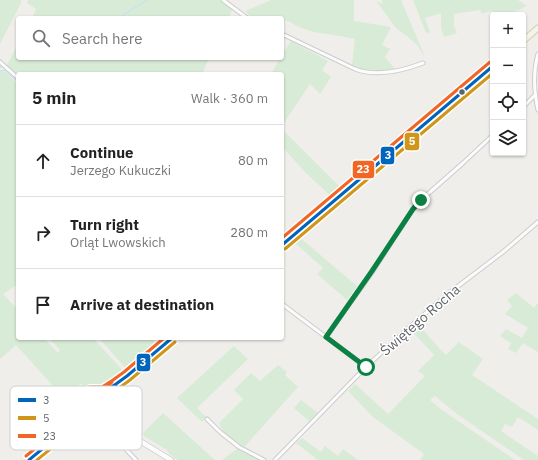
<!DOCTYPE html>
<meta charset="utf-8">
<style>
body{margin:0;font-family:"IBM Plex Sans",sans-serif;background:#f6f6f6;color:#222}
.controls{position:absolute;right:12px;top:12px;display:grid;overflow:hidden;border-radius:4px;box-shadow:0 1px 3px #0004}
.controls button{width:36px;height:36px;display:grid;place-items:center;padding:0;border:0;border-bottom:1px solid #e0e0e0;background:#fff;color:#222;font:20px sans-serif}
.stop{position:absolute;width:12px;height:12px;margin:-9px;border:3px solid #0b8043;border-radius:50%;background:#fff}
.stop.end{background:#0b8043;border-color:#fff;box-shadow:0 1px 4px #0008}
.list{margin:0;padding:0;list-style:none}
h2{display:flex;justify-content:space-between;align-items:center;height:52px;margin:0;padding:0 16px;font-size:17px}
h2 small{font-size:13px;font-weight:400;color:#767676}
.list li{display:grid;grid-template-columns:26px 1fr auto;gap:12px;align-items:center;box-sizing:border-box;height:72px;padding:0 16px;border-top:1px solid #e0e0e0}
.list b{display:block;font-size:15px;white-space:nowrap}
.list p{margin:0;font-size:13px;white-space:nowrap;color:#767676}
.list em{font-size:13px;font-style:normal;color:#767676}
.icon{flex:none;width:22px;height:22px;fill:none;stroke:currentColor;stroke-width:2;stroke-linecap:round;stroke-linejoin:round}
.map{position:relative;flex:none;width:538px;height:460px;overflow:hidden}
.search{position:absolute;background:#fff;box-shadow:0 1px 3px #0004;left:16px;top:16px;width:268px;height:44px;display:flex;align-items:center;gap:10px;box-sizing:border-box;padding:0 14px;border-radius:4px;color:#767676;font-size:15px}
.panel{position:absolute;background:#fff;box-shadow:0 1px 3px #0004;left:16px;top:72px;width:268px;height:268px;border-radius:4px}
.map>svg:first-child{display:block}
</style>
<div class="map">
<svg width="538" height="460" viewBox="0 0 538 460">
<rect width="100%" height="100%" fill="#efeeea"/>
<path fill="#d8ebd6" d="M 0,0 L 20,0 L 22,1 L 0,44 Z
M 28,0 L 221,0 L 229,6 L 232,11 L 228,18 L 32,18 L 36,9 L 27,3 Z
M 271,0 L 354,0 L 354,21 L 391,27 L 382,45 L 390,49 L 385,57 L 395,69 C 378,73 367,72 352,65 L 355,39 L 340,36 L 313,32 L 299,27 L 286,20 L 282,22 L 282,18 L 252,18 L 245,11 Z
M 373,0 L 383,4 L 382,0 L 401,0 L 425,57 L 417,45 L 408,37 L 396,28 L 377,2 Z
M 413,0 L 518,0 L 527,6 C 513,12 506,19 491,11 L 482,14 L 480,10 L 454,14 L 454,26 L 457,33 L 444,37 L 441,28 L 441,13 L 425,18 L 430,32 L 426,33 Z
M 291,41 L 328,61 L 322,70 L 331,77 L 320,94 L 310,84 L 282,126 L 282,74 L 271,74 L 280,58 L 282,58 L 282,55 Z
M 18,44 L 18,58 L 209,58 L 202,74 L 18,74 L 18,80 L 5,68 L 0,68 L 0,59 L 7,65 Z
M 1,71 L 3,71 L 5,72 L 18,84 L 18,284 L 3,294 L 18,310 L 18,338 L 44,338 L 58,353 L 60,350 L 49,338 L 93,338 L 126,374 L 116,383 L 104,390 L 87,389 L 81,383 L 77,387 C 83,396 81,399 80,409 L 69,421 L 65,418 L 75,410 L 16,345 L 0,359 L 0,72 Z
M 282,129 L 342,189 L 332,197 L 307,174 L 284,149 L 282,151 Z
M 298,236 L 357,286 L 347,300 L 317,274 L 323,268 L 293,241 Z
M 516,293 L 534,308 L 538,303 L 538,352 L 523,343 L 516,353 L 508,349 L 511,343 L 500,336 L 506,329 L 522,338 L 528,328 L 505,314 L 512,306 L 507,300 Z
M 419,325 L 438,347 L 446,355 L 459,342 L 483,359 L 472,375 L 538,419 L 538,430 L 518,417 L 512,427 L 505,424 L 501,431 L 538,456 L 538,460 L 524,460 L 457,414 L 435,396 L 430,400 L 442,410 L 515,460 L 420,460 L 424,454 L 373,417 L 348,391 L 355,384 L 388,414 L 425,376 L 418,371 L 434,355 L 411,330 Z
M 99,338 L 151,338 L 157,345 L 128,371 Z
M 234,346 L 248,359 L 197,408 L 206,417 L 202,422 L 177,398 Z
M 278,365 L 287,372 L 285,375 L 298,387 L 246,445 L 244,448 C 234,443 222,433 219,423 L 243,399 L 234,390 L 251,373 L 260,381 Z
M 301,400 L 318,413 L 309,421 L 294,408 Z
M 163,413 L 215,460 L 178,460 L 169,454 L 167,450 L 144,436 L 143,433 Z
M 302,438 L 321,452 L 325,446 L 338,456 L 343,449 L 358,460 L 318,460 L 296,443 Z
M 237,449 L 261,460 L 222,460 Z"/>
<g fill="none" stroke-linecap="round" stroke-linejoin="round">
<path stroke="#bfe0f9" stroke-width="1" d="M 119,18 L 147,0
M 0,71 L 4,70 L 18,82"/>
<defs>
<path id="street" d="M 223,0 L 247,18
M 282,34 L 355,69 C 376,77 402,71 423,63
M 538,54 C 533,72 534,92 538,110
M 0,62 L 18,78
M 523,107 L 535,95
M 282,304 L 366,367
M 326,337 L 373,271 L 413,209 L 421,200 L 463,163 L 493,135
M 207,419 L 220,432 L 239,447 L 264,460
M 101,423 L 136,460
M 275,460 L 366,367 L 405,331 L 449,293 L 503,252 L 538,222"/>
<path id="secondary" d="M 103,403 C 103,410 109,415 114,420
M 95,412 L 101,414 L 140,441 L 171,460"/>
<path id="primary" d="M 523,41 L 538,28
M 282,245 L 493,66
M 75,419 L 81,411 L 83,400 L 86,394 L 91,392 L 103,392 L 114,385
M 29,460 L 84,415 C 88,413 94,414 98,411 C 103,409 102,404 104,399 C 105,397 106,396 108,394 L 172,338"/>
</defs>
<use href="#street" stroke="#cbcccc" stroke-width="5"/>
<use href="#secondary" stroke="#cacacb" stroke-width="6"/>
<use href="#primary" stroke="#d7ceb8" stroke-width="7"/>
<use href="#street" stroke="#fdfcfc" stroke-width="3"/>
<use href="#secondary" stroke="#fdfcfc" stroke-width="4.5"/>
<use href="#primary" stroke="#f4f2e9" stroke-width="5"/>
<defs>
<path id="bus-1" d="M 282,245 L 493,66
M 73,423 L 86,413 L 95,412 L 100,410 L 103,406 L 104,399 L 116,386
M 29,460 L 71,425 L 81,411 L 83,400 L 86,394 L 91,392 L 103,392 L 116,384 L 127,376 L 172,338"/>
<path id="bus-2" d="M 285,249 L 493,73
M 76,427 L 88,418 L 96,417 L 103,414 L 108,408 L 110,399 L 120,390
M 37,460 C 51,448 78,430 85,413 C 88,408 87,403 90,398 L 92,397 L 105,397 L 119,388 L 130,380 L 175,342"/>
<path id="bus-3" d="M 282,238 L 490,62
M 70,419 L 84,409 L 97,406 C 98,403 98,399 100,396 C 103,391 108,386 112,382
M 26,456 L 67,422 L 76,409 L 78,398 L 83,390 L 90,387 L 102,387 L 113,380 L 124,372 L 164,338"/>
</defs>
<use href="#bus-1" stroke="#fff" stroke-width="6"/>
<use href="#bus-2" stroke="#fff" stroke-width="6"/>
<use href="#bus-3" stroke="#fff" stroke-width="6"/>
<use href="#bus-1" stroke="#0065bd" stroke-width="3"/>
<use href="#bus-2" stroke="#d1951a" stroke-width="3"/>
<use href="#bus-3" stroke="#f26522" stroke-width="3"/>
</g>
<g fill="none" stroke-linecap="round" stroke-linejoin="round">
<path stroke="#0b8043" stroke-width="5" d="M 366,367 L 326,337 L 372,271 L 413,209 L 421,200"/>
</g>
<circle fill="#5f6368" stroke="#fff" stroke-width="1.5" cx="462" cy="92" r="3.5"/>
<g text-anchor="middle" stroke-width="3" stroke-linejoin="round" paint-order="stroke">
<g font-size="14" fill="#5f6368" stroke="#fff">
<text transform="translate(420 320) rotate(-41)" y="5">Świętego Rocha</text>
</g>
</g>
<rect x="10" y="386" width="132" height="64" rx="6" fill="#fff" stroke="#cfd0d2" stroke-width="1"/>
<rect x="18" y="398" width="18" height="4" fill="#0065bd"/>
<rect x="18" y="416" width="18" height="4" fill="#d1951a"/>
<rect x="18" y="434" width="18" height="4" fill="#f26522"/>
<g font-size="11" fill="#5f6368">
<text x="43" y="404">3</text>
<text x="43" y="422">5</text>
<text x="43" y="440">23</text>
</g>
<g stroke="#fff" stroke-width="1.5">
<rect x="404" y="132" width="16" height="19" rx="4" fill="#d1951a"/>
<rect x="380" y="146" width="15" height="19" rx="4" fill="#0065bd"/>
<rect x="352" y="160" width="23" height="19" rx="4" fill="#f26522"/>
<rect x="136" y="353" width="15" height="19" rx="4" fill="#0065bd"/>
</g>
<g font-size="11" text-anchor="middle" font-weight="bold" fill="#fff">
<text x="412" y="145">5</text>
<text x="388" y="159">3</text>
<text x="363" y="173">23</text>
<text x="143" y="366">3</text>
</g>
</svg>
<div class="controls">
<button>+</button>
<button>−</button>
<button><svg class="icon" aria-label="locate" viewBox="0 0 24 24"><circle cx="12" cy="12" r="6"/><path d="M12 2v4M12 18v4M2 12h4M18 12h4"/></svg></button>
<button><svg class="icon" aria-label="layers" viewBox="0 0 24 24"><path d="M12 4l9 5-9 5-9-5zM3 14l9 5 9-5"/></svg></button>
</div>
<div class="stop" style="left:366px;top:367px"></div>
<div class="stop end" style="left:421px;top:200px"></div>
<div class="search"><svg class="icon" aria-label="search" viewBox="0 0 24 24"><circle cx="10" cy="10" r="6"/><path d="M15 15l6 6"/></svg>Search here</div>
<section class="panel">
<h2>5 min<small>Walk · 360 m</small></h2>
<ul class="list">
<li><svg class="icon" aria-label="ahead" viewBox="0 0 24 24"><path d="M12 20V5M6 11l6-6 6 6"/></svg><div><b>Continue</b><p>Jerzego Kukuczki</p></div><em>80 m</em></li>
<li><svg class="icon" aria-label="right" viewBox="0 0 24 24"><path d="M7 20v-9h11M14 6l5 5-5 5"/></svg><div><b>Turn right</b><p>Orląt Lwowskich</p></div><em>280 m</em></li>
<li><svg class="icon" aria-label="arrive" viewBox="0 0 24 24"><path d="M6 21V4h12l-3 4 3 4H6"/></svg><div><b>Arrive at destination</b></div></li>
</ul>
</section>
</div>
